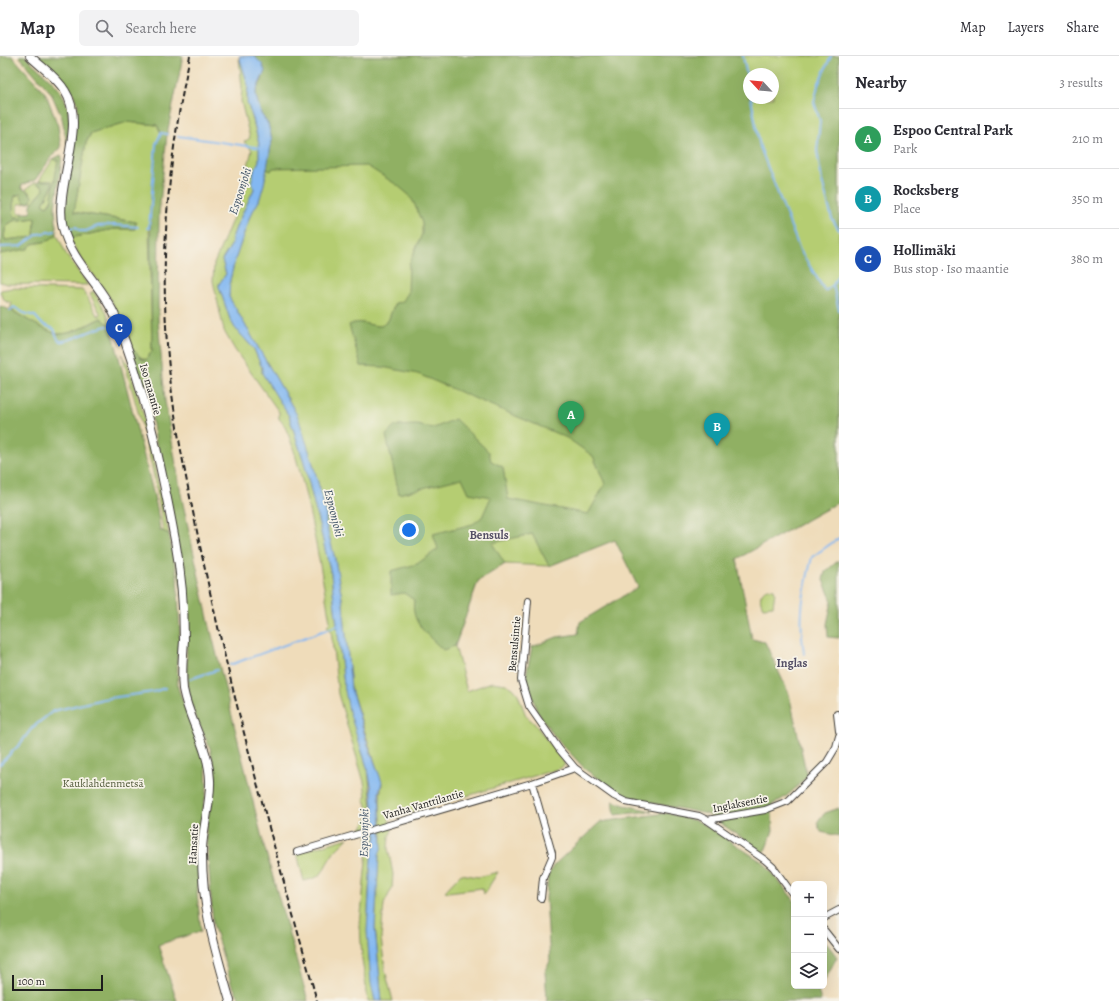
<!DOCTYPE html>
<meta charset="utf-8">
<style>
body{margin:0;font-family:Alegreya,serif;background:#f2f2f3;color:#2b2b33}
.controls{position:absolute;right:12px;bottom:12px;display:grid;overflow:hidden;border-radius:6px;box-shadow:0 4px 16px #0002}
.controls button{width:36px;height:36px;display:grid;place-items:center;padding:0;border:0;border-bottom:1px solid #e1e1e2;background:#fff;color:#2b2b33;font:20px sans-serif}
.compass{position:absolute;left:743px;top:12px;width:36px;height:36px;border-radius:50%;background:#fff;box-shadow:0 4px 16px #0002;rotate:296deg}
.scale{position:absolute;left:12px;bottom:10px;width:91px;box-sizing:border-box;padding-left:4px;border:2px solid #1c1c1c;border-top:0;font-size:11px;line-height:14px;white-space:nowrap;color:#1c1c1c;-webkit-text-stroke:3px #f7f3e8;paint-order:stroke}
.you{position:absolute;left:409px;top:474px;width:14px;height:14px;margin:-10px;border:3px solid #fff;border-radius:50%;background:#1a73e8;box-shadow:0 0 0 6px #1a73e833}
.badge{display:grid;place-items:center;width:26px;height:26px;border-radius:50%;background:#d1495b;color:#fff;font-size:13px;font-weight:700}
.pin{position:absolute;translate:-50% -33px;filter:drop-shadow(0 1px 2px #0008)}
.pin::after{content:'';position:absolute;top:21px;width:14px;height:12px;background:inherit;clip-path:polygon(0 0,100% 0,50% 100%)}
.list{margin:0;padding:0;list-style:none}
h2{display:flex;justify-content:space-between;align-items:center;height:52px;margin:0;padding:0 16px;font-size:17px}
h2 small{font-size:13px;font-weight:400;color:#7c7c81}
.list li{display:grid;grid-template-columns:26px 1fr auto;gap:12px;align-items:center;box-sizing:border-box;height:60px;padding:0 16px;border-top:1px solid #e1e1e2}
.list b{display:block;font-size:15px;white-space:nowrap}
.list p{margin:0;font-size:13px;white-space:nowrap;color:#7c7c81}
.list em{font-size:13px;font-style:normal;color:#7c7c81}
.icon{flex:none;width:22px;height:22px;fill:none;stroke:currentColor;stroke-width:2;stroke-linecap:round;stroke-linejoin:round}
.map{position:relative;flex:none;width:839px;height:945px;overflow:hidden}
header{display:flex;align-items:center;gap:24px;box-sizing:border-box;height:56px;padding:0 20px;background:#fff;border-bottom:1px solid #e1e1e2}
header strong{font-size:19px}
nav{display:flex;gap:22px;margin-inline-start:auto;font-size:14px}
.search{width:280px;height:36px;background:#f2f2f3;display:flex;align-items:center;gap:10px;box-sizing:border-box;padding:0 14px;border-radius:6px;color:#7c7c81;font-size:15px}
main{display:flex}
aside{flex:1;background:#fff}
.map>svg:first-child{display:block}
</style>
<header>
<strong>Map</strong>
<div class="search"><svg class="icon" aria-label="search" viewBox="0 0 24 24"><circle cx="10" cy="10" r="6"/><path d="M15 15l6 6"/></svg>Search here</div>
<nav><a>Map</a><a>Layers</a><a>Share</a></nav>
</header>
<main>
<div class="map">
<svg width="839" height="945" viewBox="0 0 839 945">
<rect width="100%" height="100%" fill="#f7f3e8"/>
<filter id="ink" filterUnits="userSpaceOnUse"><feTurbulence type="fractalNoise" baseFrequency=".025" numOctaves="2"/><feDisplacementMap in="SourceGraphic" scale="8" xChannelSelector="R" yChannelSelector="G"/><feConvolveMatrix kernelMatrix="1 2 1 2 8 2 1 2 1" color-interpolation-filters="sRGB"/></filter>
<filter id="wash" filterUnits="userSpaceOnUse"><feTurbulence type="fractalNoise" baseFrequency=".012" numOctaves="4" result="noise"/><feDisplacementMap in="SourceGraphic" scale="16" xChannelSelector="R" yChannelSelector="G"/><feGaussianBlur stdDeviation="0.9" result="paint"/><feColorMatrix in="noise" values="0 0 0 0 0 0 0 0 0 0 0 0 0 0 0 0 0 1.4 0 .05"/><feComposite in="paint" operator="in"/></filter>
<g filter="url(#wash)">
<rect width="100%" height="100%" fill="#efdcba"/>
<path fill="#b5cd72" stroke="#687447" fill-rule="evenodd" d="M 254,0 L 839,0 L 839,446 L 615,483 L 549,510 L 505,508 L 478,525 L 455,590 L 467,635 L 492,626 L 506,628 L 513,632 L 518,638 L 526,660 L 534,667 L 565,708 L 561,712 L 389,763 L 392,774 L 389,781 L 388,792 L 393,818 L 392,832 L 384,848 L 381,882 L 385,914 L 393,945 L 382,945 L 375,872 L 379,799 C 387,777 376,751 382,728 L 351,633 L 343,548 L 335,503 L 326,468 L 326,456 L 311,401 L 292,350 L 229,241 L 230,224 L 235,204 L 250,160 L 259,145 L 265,123 L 270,75 L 262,8 ZM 749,18 L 773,18 L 773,42 L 749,42 Z
M 239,2 L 245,19 L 248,29 L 247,41 L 259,88 L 259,105 L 254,115 L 252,126 L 254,133 L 237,169 L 232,182 L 232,188 L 222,204 L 226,218 L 219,228 L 219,231 L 230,263 L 235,272 L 254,293 L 262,312 L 262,317 L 289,360 L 304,406 L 331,518 L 344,629 L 357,680 L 368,714 L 374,770 L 360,774 C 369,763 371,756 364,742 L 366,740 L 364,726 L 338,638 L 331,574 L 327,570 L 330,566 C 325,535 298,376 279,363 L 279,356 L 235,294 L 224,275 L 213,225 L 214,208 L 239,147 L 252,94 L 244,86 L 250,82 L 241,45 L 242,31 Z
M 127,66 L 157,69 L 161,77 L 156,88 L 149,172 L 152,295 L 146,304 C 136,300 128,289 125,279 C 120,264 115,249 106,236 C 94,218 79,203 70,182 L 114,173 L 135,173 L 136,166 L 74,156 L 86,87 L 91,77 Z
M 53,103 L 58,103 L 53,141 L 47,150 L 43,148 L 52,131 L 52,125 L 39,125 Z
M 36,126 L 44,131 C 43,145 30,148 18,148 L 18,157 L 24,157 L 22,161 L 14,161 L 13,149 L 15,140 L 21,138 L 22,143 L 31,138 L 26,133 Z
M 35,162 L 34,181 L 5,184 L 4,180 L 6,170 L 13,165 Z
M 57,178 L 67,200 L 88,229 L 7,228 L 0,226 L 0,198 L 21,194 L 32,188 L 48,185 Z
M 12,232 L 82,234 L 86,239 L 97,259 L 100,260 L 100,257 L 90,238 L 93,235 L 106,255 L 111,270 L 101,262 C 89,267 74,278 60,278 C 48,278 21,260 10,253 L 12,247 L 5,245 L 0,236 L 1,234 Z
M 122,298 L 128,308 L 143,357 L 169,478 L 163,475 C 156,415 138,355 122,298 Z
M 768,532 L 774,533 L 775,536 L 773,550 L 763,551 C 759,543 759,537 768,532 Z
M 367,775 L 374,776 L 376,779 C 371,789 371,807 370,819 C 367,861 366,903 375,945 L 368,945 L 362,903 L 360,869 L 368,784 Z
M 348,782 C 342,789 335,793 331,801 C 320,817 326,820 304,825 L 297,797 Z
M 498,816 L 484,838 L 482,832 L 448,836 L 445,835 L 461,818 L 478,821 Z"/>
<path fill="#90b064" stroke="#566640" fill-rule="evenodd" d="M 0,0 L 12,0 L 46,38 L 58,70 L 61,92 L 53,99 L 35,124 L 22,129 L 21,132 C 25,134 33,137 32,143 L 30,146 L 25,147 L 22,143 L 21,138 L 15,140 L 13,149 L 14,161 L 20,161 L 24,157 L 31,157 L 31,148 L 44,134 L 42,129 L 37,128 L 39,125 L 52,125 L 52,131 L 43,148 L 47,150 L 51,146 L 58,104 L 56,105 L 53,103 L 61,99 L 62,101 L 55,152 L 57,178 L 48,185 L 32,188 L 28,193 L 1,198 ZM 35,162 L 34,181 L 5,184 L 4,180 L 6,170 L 13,165 Z
M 19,0 L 25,0 C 59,33 75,37 67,88 L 62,62 L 51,37 Z
M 34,0 L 183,0 L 167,78 L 159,158 L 158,263 L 165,345 L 182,443 L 209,567 L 263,786 L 308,945 L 241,945 L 231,927 L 213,868 L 206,773 L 216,719 L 210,692 L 194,657 L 190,643 L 187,617 L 186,558 L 152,363 L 153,361 L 147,328 L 144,329 L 136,313 L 128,288 L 142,303 L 146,304 L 152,295 L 150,152 L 156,88 L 161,77 L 157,69 L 127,66 L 91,77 L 86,87 L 74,156 L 136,166 L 135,173 L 114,173 L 70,182 L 66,173 L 65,157 L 78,49 L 70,31 Z
M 254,0 L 743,0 L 749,31 L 749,42 L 751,42 L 760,91 L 800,194 L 825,234 L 833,229 L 839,217 L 839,446 L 737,503 L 752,583 L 765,586 L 789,638 L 807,720 C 796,732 787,742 771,749 L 773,775 L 764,797 L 707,758 L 627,742 L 586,714 L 555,681 L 537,655 L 526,620 L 532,591 L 557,581 L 578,578 L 580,566 L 638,531 L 615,484 L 549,510 L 532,478 L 492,487 L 505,508 L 478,525 L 455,590 L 443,594 C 428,579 410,567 414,544 L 404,537 L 391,539 L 391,515 L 417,508 L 438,493 L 433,478 L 473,468 L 482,461 L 491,441 L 469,437 L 462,422 L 399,438 L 386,379 L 395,370 L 416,369 L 434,372 L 455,363 L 489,396 L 491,405 L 503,411 L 508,443 L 588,458 L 605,428 L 593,400 L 567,382 L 418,318 L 382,311 L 361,310 L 349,269 C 361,263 368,270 381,270 L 388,265 L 395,247 L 402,246 L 408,237 L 409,208 L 422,178 L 422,167 L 414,147 L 409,139 L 397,129 L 367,110 L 273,112 L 271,115 L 266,113 L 272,84 L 268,68 L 261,58 L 256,40 L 256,35 L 262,24 L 264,11 Z
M 831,0 L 839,0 L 839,174 L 832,163 L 822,125 L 817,95 L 820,65 L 814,46 L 818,29 Z
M 0,250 C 15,254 48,279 61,278 C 75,277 89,268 101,262 L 111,270 L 157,452 L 160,474 L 169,478 L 177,520 L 180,576 L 177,602 L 178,632 L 206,707 L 207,733 L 201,764 L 199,824 L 197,837 L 201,875 L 158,889 L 177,945 L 0,945 Z
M 839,504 L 839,582 L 828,581 L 827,568 L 832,545 L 823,524 L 825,516 Z
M 613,745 L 624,749 L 652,755 L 615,759 Z
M 839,752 L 839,780 L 821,776 L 817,767 L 820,762 L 825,757 Z
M 667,757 L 700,766 L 764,807 L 794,844 L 794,930 L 821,930 L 818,935 L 821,945 L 546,945 L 547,942 L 545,916 L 550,905 L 546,842 L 548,820 L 553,810 L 600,766 Z
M 824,884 L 837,901 L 824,925 Z"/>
<path fill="#83b8f1" stroke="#506a86" d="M 239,0 L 254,0 L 262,8 L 265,15 L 256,35 L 256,40 L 261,58 L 268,68 L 272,84 L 264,128 L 259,145 L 250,160 L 235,204 L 230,224 L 229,241 L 292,350 L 298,361 L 311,401 L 326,456 L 326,468 L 335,503 L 343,548 L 351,633 L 367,686 L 382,726 L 379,737 L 382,790 L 379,799 L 375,872 L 382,945 L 375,945 L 371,927 L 367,875 L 371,803 L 376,779 L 371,729 L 368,714 L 349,655 L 344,629 L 331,518 L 304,406 L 289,360 L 262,317 L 262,312 L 254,293 L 235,272 L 230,263 L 219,231 L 219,228 L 226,218 L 222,204 L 232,188 L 232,182 L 237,169 L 254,133 L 252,126 L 254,115 L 259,105 L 259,88 L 253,63 L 247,47 L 248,29 Z"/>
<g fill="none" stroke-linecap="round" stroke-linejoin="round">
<path stroke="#83b8f1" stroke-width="2" d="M 743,0 L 749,31
M 831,0 L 818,29 L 814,46 L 820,65 L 817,95 L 822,125 L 832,163 L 839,174
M 751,42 L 760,91 L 800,194 L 825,235 L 833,229 L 839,217
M 178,80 L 262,92
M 147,172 L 149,172 L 156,88 L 161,77 L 167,78
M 66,173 L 76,171 L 80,175 L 86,175 L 98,170 L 114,169 L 138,171
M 0,191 L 21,190 L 38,178 L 55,175
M 833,229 L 839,254
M 10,255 L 14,251 L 24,257 L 35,260 L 42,268 L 54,273 C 56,277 56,282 60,285 C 66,288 98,270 108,270
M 804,598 C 798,560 803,538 812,501 L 839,482
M 230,609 L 339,569
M 190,623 L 217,614
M 0,708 L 20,688 L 32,672 L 53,655 L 103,643 L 153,636 L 165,632"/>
</g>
</g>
<g filter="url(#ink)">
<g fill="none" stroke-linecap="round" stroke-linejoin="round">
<defs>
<path id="minor" d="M 528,545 L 521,624 L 529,650 L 559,693 L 575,712 L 614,740 L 626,746 L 699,760 L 707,764 L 765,804 L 773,811 L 794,840
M 837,658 L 839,675
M 532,727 L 552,797 L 552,801 L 543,822 L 541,842
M 707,764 L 765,754 L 788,745 L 827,706 L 836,691 L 839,680
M 297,796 L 532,727 L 575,712
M 824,862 L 839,854
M 824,874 L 839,893"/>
<path id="secondary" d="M 30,0 C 41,11 57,21 65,35 C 88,70 53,132 63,172 C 72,207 102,229 116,262 C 145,333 161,409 175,484 C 181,516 184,551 184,584 C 183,600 181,616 183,633 C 189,665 209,692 210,724 C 211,747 203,770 202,793 C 201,848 215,893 230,945"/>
</defs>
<use href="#minor" stroke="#3c3934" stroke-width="8"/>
<use href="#secondary" stroke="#3c3934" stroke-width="10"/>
<use href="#minor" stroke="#fff" stroke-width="6"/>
<use href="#secondary" stroke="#fff" stroke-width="8"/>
<path stroke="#1c1c1c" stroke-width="2" stroke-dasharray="6 3" stroke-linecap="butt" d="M 190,0 C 171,89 161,178 166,270 C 169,344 185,417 200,490 C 232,643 275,794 317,945"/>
</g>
</g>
<g text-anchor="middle" stroke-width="3.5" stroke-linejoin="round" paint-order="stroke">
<g font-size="11" fill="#1c1c1c" stroke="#f7f3e8">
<text transform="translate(151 333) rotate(74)" y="4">Iso maantie</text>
<text transform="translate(514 588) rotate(-85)" y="4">Bensulsintie</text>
<text transform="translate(740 747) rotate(-11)" y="4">Inglaksentie</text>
<text transform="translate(423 748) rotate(-16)" y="4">Vanha Vanttilantie</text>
<text transform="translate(193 788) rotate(-87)" y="4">Hansatie</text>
</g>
<g font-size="11" fill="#525a3a" stroke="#f7f3e8">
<text x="103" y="731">Kauklahdenmetsä</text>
</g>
<g font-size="12" font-style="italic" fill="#405367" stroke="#f7f3e8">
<text transform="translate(240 135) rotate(-72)" y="4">Espoonjoki</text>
<text transform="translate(334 457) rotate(76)" y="4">Espoonjoki</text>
<text transform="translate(364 777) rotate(-89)" y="4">Espoonjoki</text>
</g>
<g font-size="12" font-weight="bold" fill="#555066" stroke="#f7f3e8">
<text x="489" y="483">Bensuls</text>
<text x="792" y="611">Inglas</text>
</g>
</g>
</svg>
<div class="controls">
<button>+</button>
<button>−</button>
<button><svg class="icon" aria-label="layers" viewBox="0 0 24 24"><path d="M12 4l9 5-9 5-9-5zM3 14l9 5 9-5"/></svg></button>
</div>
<svg class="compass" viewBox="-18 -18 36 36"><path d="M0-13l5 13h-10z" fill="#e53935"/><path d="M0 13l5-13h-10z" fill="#7c7c81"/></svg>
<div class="scale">100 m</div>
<div class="you"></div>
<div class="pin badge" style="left:571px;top:378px;background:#2e9e5b">A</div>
<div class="pin badge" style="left:717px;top:390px;background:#0f9aa8">B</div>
<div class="pin badge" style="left:119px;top:291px;background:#1a4fb4">C</div>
</div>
<aside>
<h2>Nearby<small>3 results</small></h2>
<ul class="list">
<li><span class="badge" style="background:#2e9e5b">A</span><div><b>Espoo Central Park</b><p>Park</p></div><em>210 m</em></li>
<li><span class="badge" style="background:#0f9aa8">B</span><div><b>Rocksberg</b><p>Place</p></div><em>350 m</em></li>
<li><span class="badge" style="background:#1a4fb4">C</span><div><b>Hollimäki</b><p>Bus stop · Iso maantie</p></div><em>380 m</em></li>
</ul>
</aside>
</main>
